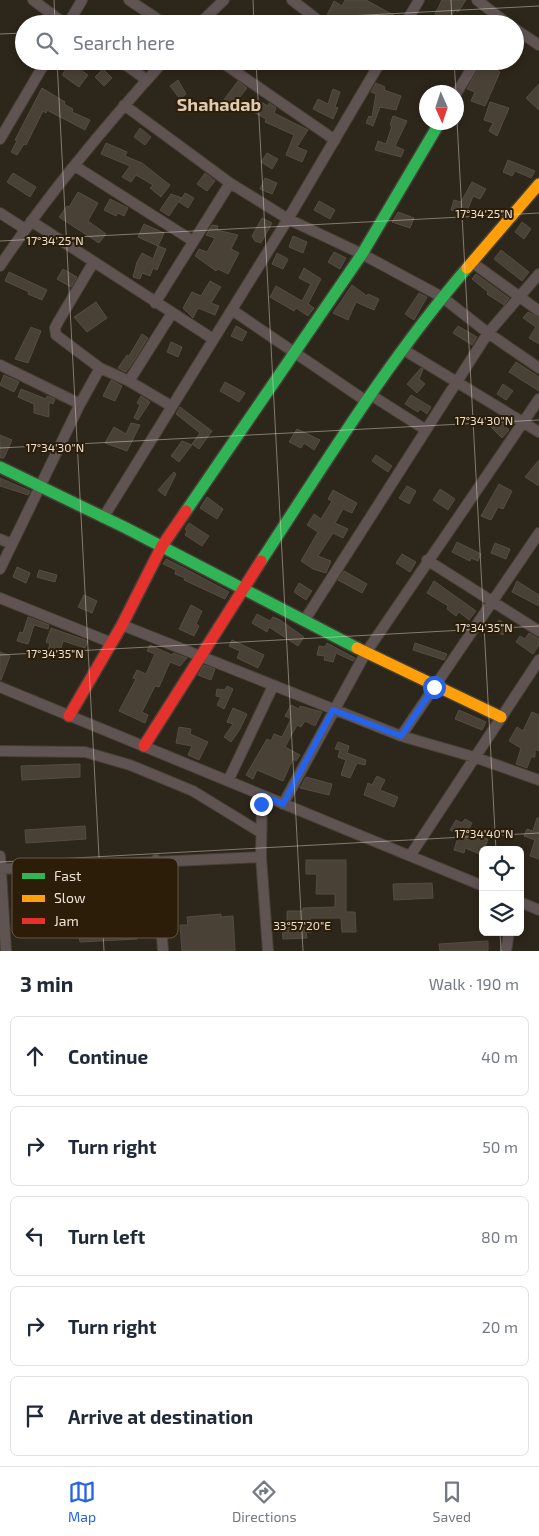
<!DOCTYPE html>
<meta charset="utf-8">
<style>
body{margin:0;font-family:"Exo 2",sans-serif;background:#f6f6f7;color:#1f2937}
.controls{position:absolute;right:15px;bottom:15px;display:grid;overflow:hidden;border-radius:8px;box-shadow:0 2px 8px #0003}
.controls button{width:45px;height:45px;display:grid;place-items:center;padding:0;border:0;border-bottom:1px solid #e0e1e3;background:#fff;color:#1f2937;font:25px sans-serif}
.compass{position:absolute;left:419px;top:85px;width:45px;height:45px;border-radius:50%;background:#fff;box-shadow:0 2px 8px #0003;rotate:177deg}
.stop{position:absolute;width:15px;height:15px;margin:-11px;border:4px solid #2563eb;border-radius:50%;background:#fff}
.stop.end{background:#2563eb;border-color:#fff;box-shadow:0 1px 5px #0008}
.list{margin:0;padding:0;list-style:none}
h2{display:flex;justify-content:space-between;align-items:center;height:65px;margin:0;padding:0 20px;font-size:21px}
h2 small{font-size:16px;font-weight:400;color:#747a83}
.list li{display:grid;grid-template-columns:32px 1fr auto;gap:15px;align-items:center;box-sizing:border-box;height:80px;margin:0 10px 10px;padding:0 10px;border:1px solid #e0e1e3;border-radius:8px}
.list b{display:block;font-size:19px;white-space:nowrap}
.list em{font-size:16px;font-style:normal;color:#747a83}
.icon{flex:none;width:28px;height:28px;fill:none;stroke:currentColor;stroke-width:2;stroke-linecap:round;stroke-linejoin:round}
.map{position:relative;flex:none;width:539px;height:951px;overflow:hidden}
.search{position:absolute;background:#fff;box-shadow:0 2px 8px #0003;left:15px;right:15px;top:15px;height:55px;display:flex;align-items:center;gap:12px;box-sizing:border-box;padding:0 18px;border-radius:28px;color:#747a83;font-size:19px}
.sheet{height:515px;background:#fff}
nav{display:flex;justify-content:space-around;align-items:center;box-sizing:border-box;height:70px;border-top:1px solid #e0e1e3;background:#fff;font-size:14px;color:#747a83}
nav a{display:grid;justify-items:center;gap:2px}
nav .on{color:#2563eb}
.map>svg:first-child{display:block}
</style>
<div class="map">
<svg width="539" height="951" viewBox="0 0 539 951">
<rect width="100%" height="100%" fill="#2d261a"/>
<path fill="#494135" stroke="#544d43" d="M 345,0 L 366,0 L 397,17 L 392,24 L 354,24 L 340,16 L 336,23 L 326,17 L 334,1 L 342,6 Z
M 442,0 L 466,0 L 458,12 L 455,10 L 448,21 L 435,14 Z
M 483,61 L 501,61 L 498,71 L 500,72 L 485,106 L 471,101 L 475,92 L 467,89 Z
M 70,63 L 88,75 L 79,87 L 62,75 Z
M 103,69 L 112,78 L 104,86 L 95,77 Z
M 178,80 L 186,94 L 180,99 L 170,86 Z
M 238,81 L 247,88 L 232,107 L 223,101 Z
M 376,83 L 385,87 L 384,90 L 401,96 L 396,110 L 380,107 L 373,126 L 366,123 L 369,116 L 372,117 L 376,94 L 371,92 Z
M 539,84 L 539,110 L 526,98 Z
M 42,88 L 65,102 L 64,104 L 73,109 L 72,112 L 90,120 L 85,130 L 47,110 L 46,113 L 43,111 L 26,145 L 24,144 L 17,155 L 11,152 L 17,141 L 15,140 Z
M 333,89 L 340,92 L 335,107 L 338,108 L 333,119 L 313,109 L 318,99 L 328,104 Z
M 257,100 L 268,106 L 269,103 L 276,108 L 274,113 L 308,130 L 297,147 L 307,151 L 302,162 L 286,155 L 294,135 L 265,122 L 266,119 L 250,110 Z
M 490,102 L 509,108 L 497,136 L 489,131 L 493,123 L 484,120 Z
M 393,116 L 407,121 L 395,146 L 404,150 L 401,157 L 375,150 L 378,141 L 386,144 L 392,126 L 390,125 Z
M 140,128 L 151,137 L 145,145 L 134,137 Z
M 106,143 L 127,152 L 125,156 L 142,163 L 170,185 L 161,197 L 150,188 L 153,185 L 136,175 L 131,182 L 122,177 L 130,166 L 101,154 Z
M 267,153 L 278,159 L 272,169 L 261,162 Z
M 508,160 L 535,171 L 531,178 L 515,171 L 512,176 L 503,172 Z
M 13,173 L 36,187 L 30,197 L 7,182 Z
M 205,173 L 215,181 L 207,191 L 197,184 Z
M 265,178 L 277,183 L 272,194 L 260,189 Z
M 472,182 L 486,189 L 480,199 L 473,196 L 466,214 L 451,210 L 454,200 L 461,202 Z
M 78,192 L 98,203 L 88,221 L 106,234 L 99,243 L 59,217 L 67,206 L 69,207 Z
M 185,193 L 194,198 L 188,208 L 179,202 L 181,198 L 169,216 L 160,210 L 171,194 L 182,198 Z
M 110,199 L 128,208 L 124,216 L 118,213 L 116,216 L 104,210 Z
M 319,201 L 335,210 L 330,219 L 314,210 Z
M 398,212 L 414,218 L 410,228 L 392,222 Z
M 262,218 L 272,223 L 261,243 L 255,241 L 252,236 Z
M 522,222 L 531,229 L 524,239 L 515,232 Z
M 144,224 L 164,233 L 158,246 L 166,249 L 157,270 L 153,268 L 150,276 L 142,273 L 140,279 L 133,277 L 137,262 L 142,253 L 153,259 L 158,246 L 138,237 Z
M 212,225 L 218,226 L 217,230 L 238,235 L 231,249 L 239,253 L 228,274 L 218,269 L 216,271 L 195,256 L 199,249 L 207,252 L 215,238 L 206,235 Z
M 293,236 L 307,242 L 303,253 L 289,247 Z
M 501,250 L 529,272 L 522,281 L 494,259 Z
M 334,252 L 346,258 L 340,269 L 328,262 Z
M 277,253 L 288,259 L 283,269 L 272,264 Z
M 304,268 L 321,279 L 308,304 L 314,308 L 308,316 L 296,308 L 294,311 L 270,297 L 276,286 L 302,301 L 311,284 L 299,278 Z
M 63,269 L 77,277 L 71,287 L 57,279 Z
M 9,272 L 47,290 L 42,300 L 28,294 L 29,292 L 5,281 Z
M 476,274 L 509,298 L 504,305 L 487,294 L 488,292 L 472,279 Z
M 210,281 L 221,287 L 211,303 L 219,306 L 215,315 L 198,308 L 193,318 L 183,308 L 192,292 L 201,296 Z
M 352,285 L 367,296 L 368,294 L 379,299 L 374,310 L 356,302 L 348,320 L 333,313 Z
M 419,293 L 427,297 L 414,320 L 405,314 Z
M 96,302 L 107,318 L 87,332 L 74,317 Z
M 528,312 L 539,318 L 539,344 L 529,338 L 536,327 L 523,318 Z
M 236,326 L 247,332 L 242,341 L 231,336 Z
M 458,326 L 477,337 L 472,345 L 453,333 Z
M 31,327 L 41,331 L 28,363 L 15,359 Z
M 142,334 L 148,338 L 133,362 L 126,372 L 118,368 L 127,355 L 129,356 Z
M 171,342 L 182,347 L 178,357 L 167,352 Z
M 516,362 L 539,377 L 539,391 L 509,372 Z
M 421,368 L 423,369 L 419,379 L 425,384 L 417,393 L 407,384 Z
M 4,375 L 19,382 L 14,392 L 0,385 Z
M 111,380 L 122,386 L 115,401 L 103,396 Z
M 225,382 L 245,393 L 239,402 L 220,391 Z
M 503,384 L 513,391 L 506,400 L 497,394 Z
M 21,389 L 46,399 L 47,396 L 55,399 L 53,404 L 49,402 L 49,417 L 34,413 L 34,404 L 18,397 Z
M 411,395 L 431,407 L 427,414 L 420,409 L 418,412 L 405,404 Z
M 141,396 L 150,402 L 138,420 L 134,418 L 140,405 L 137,403 Z
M 180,407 L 212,431 L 199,449 L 192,444 L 200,433 L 176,414 Z
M 498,418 L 509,430 L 502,438 L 490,426 Z
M 131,423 L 140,425 L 127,451 L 105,443 L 114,427 L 126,434 Z
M 297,429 L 320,440 L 314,450 L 304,443 L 301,448 L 289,442 Z
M 0,435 L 12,440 L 4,458 L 0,458 Z
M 182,441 L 192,445 L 179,462 L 171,456 Z
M 376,455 L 392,466 L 388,472 L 372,461 Z
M 539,460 L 539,486 L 525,477 Z
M 174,472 L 176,474 L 165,496 L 158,490 Z
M 0,478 L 30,491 L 28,495 L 0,486 Z
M 499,484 L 512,491 L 503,509 L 498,507 L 491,520 L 481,516 Z
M 407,486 L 416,491 L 409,504 L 399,498 Z
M 440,489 L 455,499 L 448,510 L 433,500 Z
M 333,490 L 357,503 L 352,513 L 343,509 L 335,523 L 348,529 L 343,538 L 333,533 L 318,556 L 331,561 L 326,573 L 313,569 L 301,561 L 318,532 L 307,525 L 314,514 L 321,519 L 332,501 L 328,499 Z
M 207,497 L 223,509 L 217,519 L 200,508 Z
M 189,523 L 209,536 L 202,546 L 185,535 L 187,531 L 185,529 Z
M 457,542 L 481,554 L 478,561 L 471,558 L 470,561 L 452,552 Z
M 495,543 L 510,549 L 506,559 L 491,553 Z
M 402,554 L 416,562 L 410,572 L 396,563 Z
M 166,559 L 184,568 L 229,592 L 225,599 L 184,580 L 185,578 L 175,574 L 176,570 L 163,564 Z
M 17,567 L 30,573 L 26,583 L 13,577 Z
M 39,570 L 57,575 L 55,582 L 37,577 Z
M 344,571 L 367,584 L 362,593 L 338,580 Z
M 434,581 L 476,611 L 469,620 L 459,612 L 456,616 L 447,609 L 448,606 L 427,593 Z
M 517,581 L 539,595 L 539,606 L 512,592 Z
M 299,583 L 312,591 L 306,600 L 294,592 Z
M 84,595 L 97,601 L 92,613 L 78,607 Z
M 191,605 L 202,611 L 196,624 L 199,626 L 194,636 L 179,629 Z
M 257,614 L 270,621 L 273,617 L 280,620 L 304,637 L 298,646 L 269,627 L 267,632 L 252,623 Z
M 28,617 L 49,625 L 48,629 L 34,625 L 28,644 L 17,641 L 20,632 L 23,633 Z
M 499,620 L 509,626 L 503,635 L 493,630 Z
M 51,628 L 88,641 L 85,648 L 63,641 L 59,656 L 47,653 L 50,644 L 46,642 Z
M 529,633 L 539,639 L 539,645 L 533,654 L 516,642 L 520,636 L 525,639 Z
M 232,640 L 264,655 L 258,668 L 237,658 L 240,651 L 229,646 Z
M 327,643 L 355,658 L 353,661 L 336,653 L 333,662 L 324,660 L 325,656 L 317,655 L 319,646 L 325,647 Z
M 415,643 L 447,654 L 444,660 L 413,650 Z
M 150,645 L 172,655 L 173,653 L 187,658 L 180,666 L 170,662 L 159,687 L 155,686 L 142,712 L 148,715 L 145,723 L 119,711 L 136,679 L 133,678 L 137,670 L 146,674 L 155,654 L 147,651 Z
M 0,652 L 10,656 L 1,680 L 0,680 Z
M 204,665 L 215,669 L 211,680 L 198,675 Z
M 227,686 L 233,689 L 224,709 L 217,705 L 221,697 L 216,696 L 217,689 L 225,690 Z
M 291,705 L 299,709 L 300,706 L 322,712 L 315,726 L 305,721 L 301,727 L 297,725 L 285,747 L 300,755 L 296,761 L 293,759 L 283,781 L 257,770 L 253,779 L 246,775 L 267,739 L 271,741 L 274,734 L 282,737 L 291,719 L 285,716 Z
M 233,708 L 247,714 L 240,729 L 231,742 L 224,737 L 233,724 L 227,722 Z
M 459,710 L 486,722 L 482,730 L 455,719 Z
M 532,712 L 539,715 L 539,751 L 535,749 L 535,757 L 531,757 L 527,768 L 516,764 L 521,748 L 509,741 L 517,727 L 523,731 Z
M 179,727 L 191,729 L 190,734 L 208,742 L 199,760 L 188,755 L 192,746 L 176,743 Z
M 338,742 L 349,746 L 347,753 L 366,760 L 365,765 L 357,763 L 350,778 L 341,775 L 346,760 L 338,757 L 340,750 L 335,749 Z
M 80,764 L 80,777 L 22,780 L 21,766 Z
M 377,776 L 385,780 L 380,790 L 398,797 L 394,807 L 364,795 L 368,783 L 372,785 Z
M 306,777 L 332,784 L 329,795 L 300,788 Z
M 537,818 L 539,818 L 539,859 L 530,856 L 535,840 L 524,836 L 527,829 L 533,831 Z
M 465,819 L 472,823 L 468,831 L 488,839 L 482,855 L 465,848 L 464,853 L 454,850 L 459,834 L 450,830 L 456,820 L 462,823 Z
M 85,826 L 86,839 L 26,843 L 25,830 Z
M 306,860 L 346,860 L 346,912 L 355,912 L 356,932 L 342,932 L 341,918 L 310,918 L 312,932 L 306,932 L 307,938 L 283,939 L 282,928 L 287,928 L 287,911 L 303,911 L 303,908 L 335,907 L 335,894 L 316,894 L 317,874 L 306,874 Z
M 432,883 L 433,898 L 394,900 L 393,884 Z
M 221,914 L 221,917 L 233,916 L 235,951 L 182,951 L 180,925 L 188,925 L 187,917 Z
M 93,926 L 93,931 L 136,928 L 137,939 L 80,942 L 78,928 Z
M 488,941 L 488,951 L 440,951 L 439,944 Z"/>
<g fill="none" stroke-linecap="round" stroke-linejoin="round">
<defs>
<path id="street" d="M 33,0 L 65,24
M 129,0 L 165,24
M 292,0 L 323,24
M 477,0 L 508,24
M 68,24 L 82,0
M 199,24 L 224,0
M 405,24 L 419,0
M 515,29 L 539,45
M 120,61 L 147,80
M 220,61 L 335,140
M 456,94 L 476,61
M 124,105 L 230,183 L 288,219 L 362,254 L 442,297 L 488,333 L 539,368
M 0,139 L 46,61
M 75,166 L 193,241
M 0,213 L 25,229
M 31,221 L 213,339
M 93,263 L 58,322 L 55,328 L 56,335 L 100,368 L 129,381 L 171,406
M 473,263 L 539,311
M 0,266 C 48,194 105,126 164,61
M 155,303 L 230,183
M 232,310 L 366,401
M 404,350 L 539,432
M 0,365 L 80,404
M 129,381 L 172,313
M 371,395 L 426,430
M 103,518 L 288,219 L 381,61
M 0,539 L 12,544
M 427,560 L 539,631
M 0,569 L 80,404 L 100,368
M 0,598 L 112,643
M 304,621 L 488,333 L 539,274
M 122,625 L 401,736 L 474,757 L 539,780
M 0,687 L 483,886
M 401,736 L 539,533
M 0,751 L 85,752 L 130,765 L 193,791 L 260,832
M 228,781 L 273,686
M 262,795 L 261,857 L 268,951
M 283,804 L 365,654 L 539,399
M 0,856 L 6,951
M 410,856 L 539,660
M 156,860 L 163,951
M 0,869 L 261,857
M 520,902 L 539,910
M 506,951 L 509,932"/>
<path id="fast" d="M 0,467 L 126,528 L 357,648
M 186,511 L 362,254 L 440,122
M 261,561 C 326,462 389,359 467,268"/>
<path id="slow" d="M 467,268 L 539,184
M 357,648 L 501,717"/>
<path id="jam" d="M 69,716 L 122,625 L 162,546 L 186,511
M 144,746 L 261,561"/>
</defs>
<use href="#street" stroke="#464036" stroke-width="12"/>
<use href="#fast" stroke="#464036" stroke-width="14"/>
<use href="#slow" stroke="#464036" stroke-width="14"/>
<use href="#jam" stroke="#464036" stroke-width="14"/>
<use href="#street" stroke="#605453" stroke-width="10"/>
<use href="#fast" stroke="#30b455" stroke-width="11"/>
<use href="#slow" stroke="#ff9f0a" stroke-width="11"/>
<use href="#jam" stroke="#e5322d" stroke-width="11"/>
</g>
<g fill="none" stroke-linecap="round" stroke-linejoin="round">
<path stroke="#2563eb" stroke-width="6" d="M 261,804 L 262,795 L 283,804 L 333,710 L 401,736 L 434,687"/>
</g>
<path fill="none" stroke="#ede3d6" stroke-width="1" stroke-opacity="0.45" d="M 54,0 L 55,24M 253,0 L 254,24M 451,0 L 452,24M 195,24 L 539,6M 0,34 L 24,33M 57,61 L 104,951M 256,61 L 303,951M 454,61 L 456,92M 456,102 L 496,850M 0,241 L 539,213M 0,448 L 539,420M 0,655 L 539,626M 0,862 L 539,833M 500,932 L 501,951"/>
<g text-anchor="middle" stroke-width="4" stroke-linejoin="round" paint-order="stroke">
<g font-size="18" font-weight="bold" fill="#decbb2" stroke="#2b1d08">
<text x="219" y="111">Shahadab</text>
</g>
</g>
<rect x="12" y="858" width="166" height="80" rx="8" fill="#2b1d08" stroke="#655846" stroke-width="1"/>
<rect x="22" y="873" width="23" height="6" fill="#30b455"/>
<rect x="22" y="895" width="23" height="7" fill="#ff9f0a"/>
<rect x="22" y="918" width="23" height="6" fill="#e5322d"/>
<g font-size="14" fill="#ede3d6">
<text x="54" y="881">Fast</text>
<text x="54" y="903">Slow</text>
<text x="54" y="926">Jam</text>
</g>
<g font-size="12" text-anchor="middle" fill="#ede3d6" stroke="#2b1d08" stroke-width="4" stroke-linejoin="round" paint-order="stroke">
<text x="484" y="218">17°34'25"N</text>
<text x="55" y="245">17°34'25"N</text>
<text x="484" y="425">17°34'30"N</text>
<text x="55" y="452">17°34'30"N</text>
<text x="484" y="632">17°34'35"N</text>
<text x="55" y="658">17°34'35"N</text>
<text x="484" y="838">17°34'40"N</text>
<text x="302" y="930">33°57'20"E</text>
</g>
</svg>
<div class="controls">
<button><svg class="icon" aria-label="locate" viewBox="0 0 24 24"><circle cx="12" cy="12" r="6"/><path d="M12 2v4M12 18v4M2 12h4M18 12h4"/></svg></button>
<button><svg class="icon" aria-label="layers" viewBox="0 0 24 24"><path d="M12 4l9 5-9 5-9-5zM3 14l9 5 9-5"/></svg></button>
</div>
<svg class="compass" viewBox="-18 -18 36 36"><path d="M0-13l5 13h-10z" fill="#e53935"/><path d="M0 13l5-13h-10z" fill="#747a83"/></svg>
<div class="stop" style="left:434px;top:687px"></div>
<div class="stop end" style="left:261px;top:804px"></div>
<div class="search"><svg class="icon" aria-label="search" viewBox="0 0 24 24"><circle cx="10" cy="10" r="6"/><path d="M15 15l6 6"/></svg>Search here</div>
</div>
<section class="sheet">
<h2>3 min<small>Walk · 190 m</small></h2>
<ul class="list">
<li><svg class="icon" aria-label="ahead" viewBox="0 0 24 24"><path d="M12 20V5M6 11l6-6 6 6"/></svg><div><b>Continue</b></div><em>40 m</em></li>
<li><svg class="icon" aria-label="right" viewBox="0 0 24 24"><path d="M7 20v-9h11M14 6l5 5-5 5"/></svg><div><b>Turn right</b></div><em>50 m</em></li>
<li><svg class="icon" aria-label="left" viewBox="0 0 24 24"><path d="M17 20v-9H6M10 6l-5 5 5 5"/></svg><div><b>Turn left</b></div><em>80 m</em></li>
<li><svg class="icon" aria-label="right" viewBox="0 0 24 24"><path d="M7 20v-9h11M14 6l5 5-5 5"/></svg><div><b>Turn right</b></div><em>20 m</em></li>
<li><svg class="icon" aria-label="arrive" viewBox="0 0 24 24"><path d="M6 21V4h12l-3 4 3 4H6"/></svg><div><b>Arrive at destination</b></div></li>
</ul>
</section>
<nav>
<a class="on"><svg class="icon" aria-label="map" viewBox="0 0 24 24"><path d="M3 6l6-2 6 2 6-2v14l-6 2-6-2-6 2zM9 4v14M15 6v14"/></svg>Map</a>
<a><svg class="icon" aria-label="directions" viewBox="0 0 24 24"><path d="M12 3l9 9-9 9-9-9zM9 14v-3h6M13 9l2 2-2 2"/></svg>Directions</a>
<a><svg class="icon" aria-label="saved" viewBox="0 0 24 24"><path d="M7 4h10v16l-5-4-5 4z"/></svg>Saved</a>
</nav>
